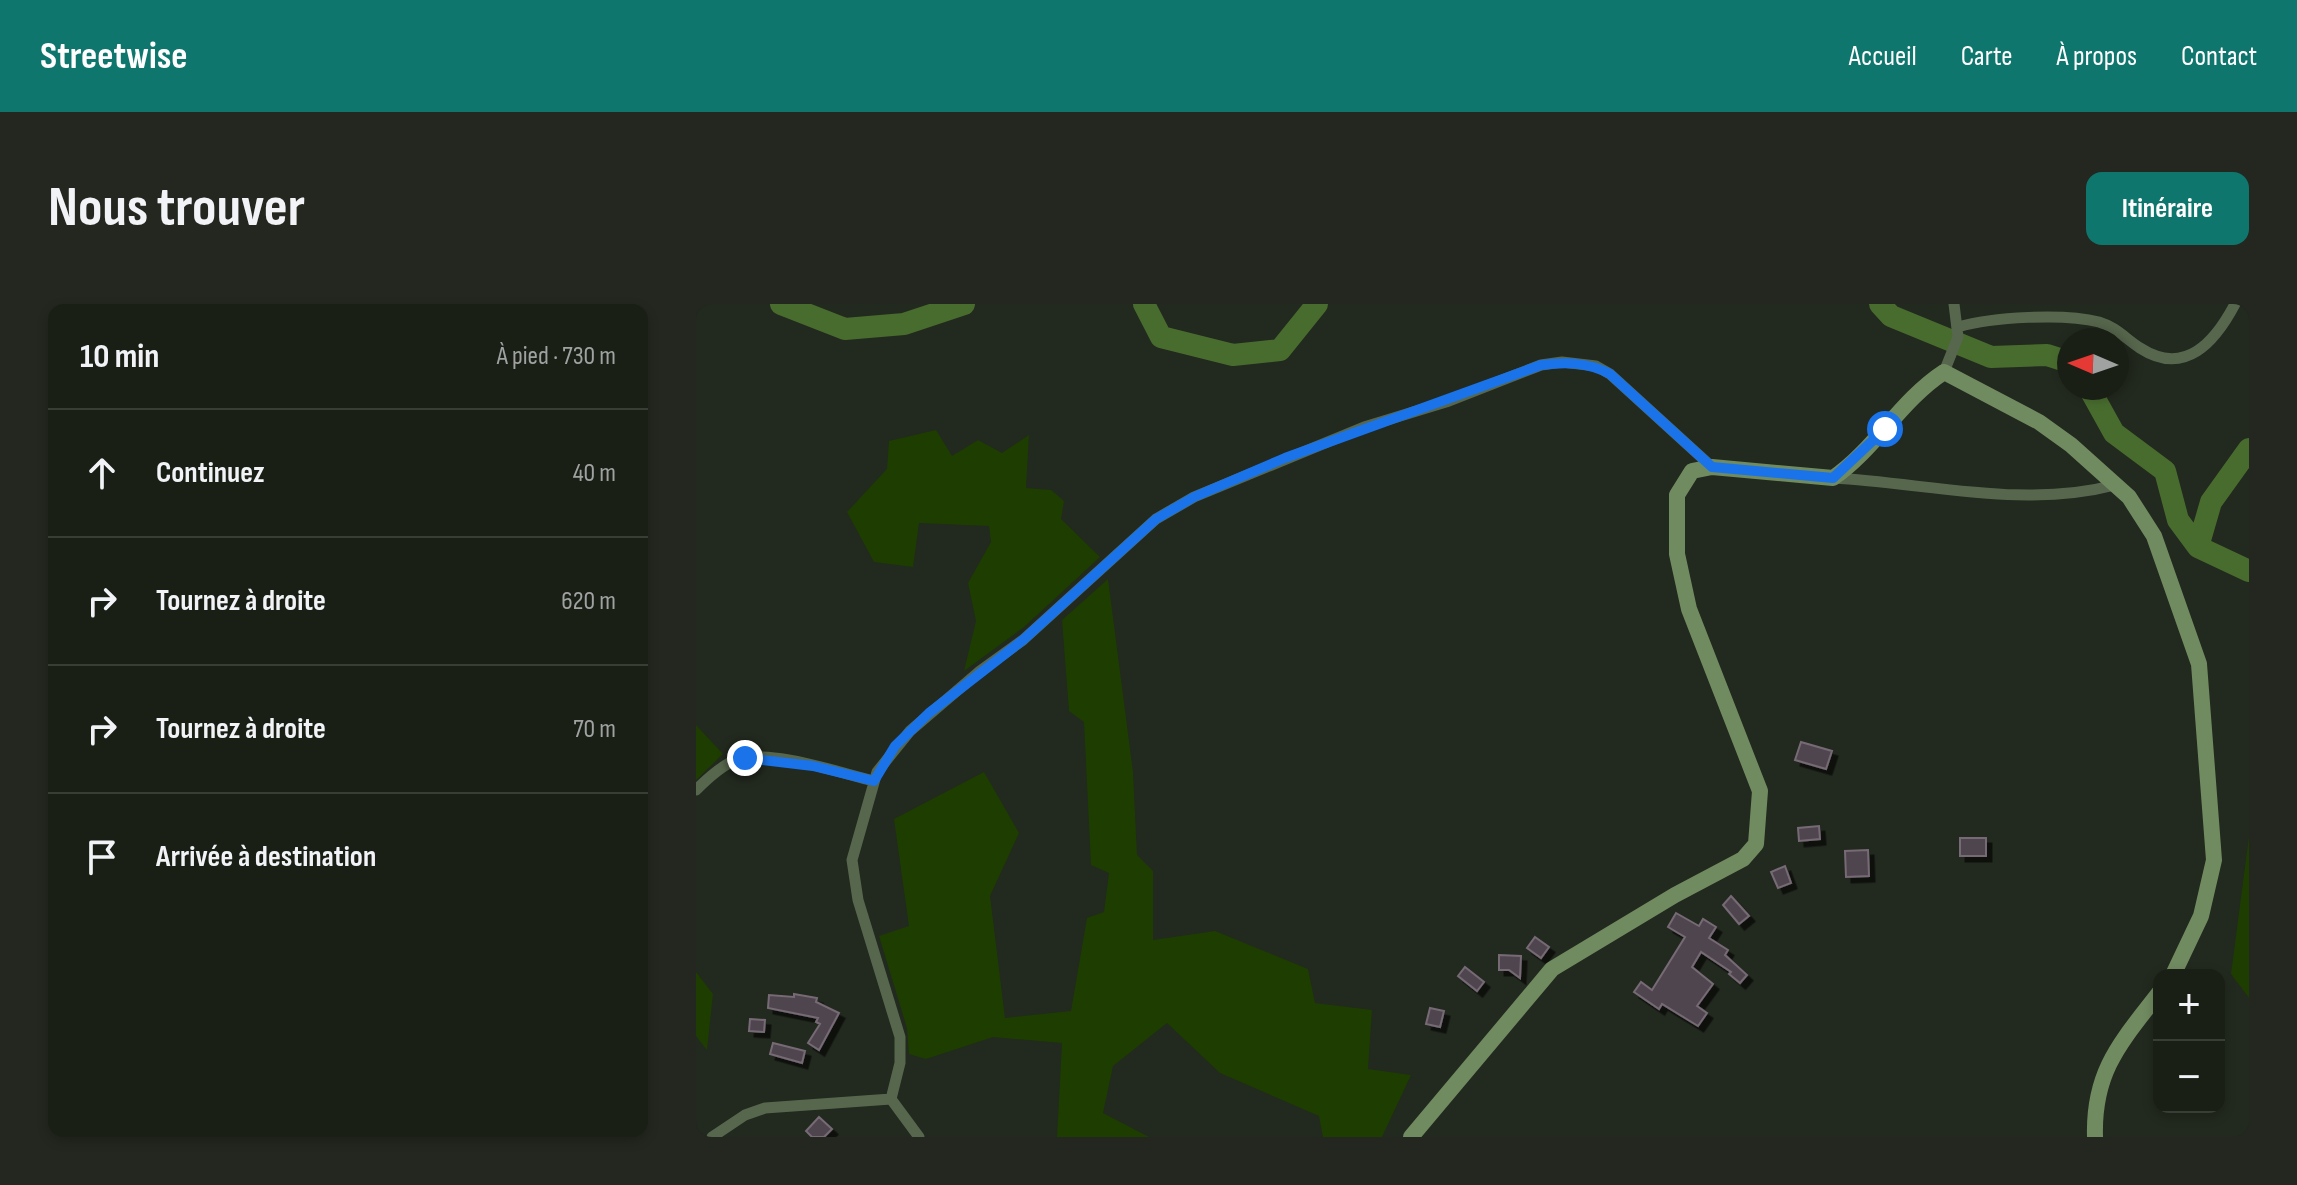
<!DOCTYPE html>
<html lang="fr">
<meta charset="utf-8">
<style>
body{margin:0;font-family:"Sofia Sans Condensed",sans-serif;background:#23271f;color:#f1f3f6}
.controls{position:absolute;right:24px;bottom:24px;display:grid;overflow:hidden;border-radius:16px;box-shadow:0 4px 12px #0003}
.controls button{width:72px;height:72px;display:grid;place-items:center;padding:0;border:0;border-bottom:2px solid #383d35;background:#1a1f16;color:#f1f3f6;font:40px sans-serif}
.compass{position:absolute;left:1361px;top:24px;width:72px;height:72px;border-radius:50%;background:#1a1f16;box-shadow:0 4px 12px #0003;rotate:272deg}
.stop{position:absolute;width:24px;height:24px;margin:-18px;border:6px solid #1a73e8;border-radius:50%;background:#fff}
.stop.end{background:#1a73e8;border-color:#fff;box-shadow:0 2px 8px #0008}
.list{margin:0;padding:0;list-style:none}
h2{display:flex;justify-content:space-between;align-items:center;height:104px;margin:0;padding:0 32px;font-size:34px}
h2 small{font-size:26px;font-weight:400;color:#9fa2a1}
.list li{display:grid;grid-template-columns:52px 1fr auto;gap:24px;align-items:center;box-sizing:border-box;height:128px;padding:0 32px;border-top:2px solid #383d35}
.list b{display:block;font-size:30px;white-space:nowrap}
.list em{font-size:26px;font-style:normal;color:#9fa2a1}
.icon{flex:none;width:44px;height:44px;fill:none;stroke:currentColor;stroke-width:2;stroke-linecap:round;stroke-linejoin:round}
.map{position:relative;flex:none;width:1553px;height:833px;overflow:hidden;border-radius:16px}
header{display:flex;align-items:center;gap:48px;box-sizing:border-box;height:112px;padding:0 40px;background:#0f766e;color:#fff}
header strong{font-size:38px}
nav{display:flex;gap:44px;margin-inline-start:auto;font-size:28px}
.intro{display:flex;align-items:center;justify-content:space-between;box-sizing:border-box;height:192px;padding:0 48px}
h1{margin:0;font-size:56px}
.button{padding:20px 36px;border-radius:16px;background:#0f766e;color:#fff;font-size:28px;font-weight:700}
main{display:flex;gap:48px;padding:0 48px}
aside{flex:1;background:#1a1f16;border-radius:16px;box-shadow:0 4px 12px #0003}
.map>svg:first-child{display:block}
</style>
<header>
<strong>Streetwise</strong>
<nav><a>Accueil</a><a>Carte</a><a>À propos</a><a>Contact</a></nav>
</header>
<div class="intro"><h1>Nous trouver</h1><a class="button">Itinéraire</a></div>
<main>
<aside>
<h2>10 min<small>À pied · 730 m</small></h2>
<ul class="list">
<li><svg class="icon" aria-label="ahead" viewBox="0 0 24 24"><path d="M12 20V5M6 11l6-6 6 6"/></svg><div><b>Continuez</b></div><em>40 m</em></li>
<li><svg class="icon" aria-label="right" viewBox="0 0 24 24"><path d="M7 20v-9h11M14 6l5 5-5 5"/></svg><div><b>Tournez à droite</b></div><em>620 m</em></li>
<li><svg class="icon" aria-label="right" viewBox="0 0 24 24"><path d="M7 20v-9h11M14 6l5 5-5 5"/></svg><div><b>Tournez à droite</b></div><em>70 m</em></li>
<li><svg class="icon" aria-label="arrive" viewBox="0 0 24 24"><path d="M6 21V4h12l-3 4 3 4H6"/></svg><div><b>Arrivée à destination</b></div></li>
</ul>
</aside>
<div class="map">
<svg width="1553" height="833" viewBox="0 0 1553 833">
<defs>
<filter id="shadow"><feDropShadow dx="5.5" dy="5.5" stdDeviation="0" flood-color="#0009"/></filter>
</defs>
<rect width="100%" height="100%" fill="#22291e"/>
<path fill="#1e3d00" d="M 240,126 L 256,152 L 282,136 L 306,149 L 333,131 L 330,184 L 355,186 L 368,197 L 365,215 L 404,253 L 328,323 L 268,367 L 280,317 L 272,279 L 295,238 L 293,222 L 223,219 L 217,263 L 178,258 L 151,208 L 191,165 L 193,137 Z
M 412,275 L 437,468 L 441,551 L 457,567 L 457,636 L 519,627 L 612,665 L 619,699 L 676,706 L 672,765 L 715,771 L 686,833 L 627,833 L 623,812 L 524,769 L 471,719 L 417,762 L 407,809 L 453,833 L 361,833 L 366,739 L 297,733 L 230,755 L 213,750 L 211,724 L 183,632 L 213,622 L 198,515 L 288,468 L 323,529 L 294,592 L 309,714 L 375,707 L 391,614 L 408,608 L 413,569 L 395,561 L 388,418 L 373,407 L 366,316 Z
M 0,421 L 27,450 L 0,476 Z
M 1553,532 L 1553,694 L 1535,670 Z
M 0,668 L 17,690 L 11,746 L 0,732 Z"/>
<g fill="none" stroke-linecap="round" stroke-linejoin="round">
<path stroke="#486c2e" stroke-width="22" d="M 85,0 L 149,25 L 208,20 L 268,0
M 448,0 L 465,33 L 537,51 L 584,46 L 621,0
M 1184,0 L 1195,12 L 1295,53 L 1351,51 L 1373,58
M 1393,84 L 1418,129 L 1469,167 L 1482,216 L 1502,243 L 1553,267
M 1502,243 L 1515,198 L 1553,145"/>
</g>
<path fill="#50454f" stroke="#766a75" stroke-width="2" filter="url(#shadow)" d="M 1105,438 L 1136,447 L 1130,465 L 1099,456 Z
M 1123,522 L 1124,535 L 1103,537 L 1102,524 Z
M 1264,534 L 1290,534 L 1290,552 L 1264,552 Z
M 1172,546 L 1173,572 L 1150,573 L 1149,547 Z
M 1089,562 L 1095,579 L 1082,584 L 1075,568 Z
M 1035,592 L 1053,612 L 1043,620 L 1027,601 Z
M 980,609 L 1003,622 L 1007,615 L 1020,623 L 1013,634 L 1032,646 L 1029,651 L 1051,671 L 1044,679 L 1033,670 L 1035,668 L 1005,648 L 996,663 L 1017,680 L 1001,702 L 1011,709 L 1002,722 L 966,700 L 963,705 L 938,688 L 945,678 L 956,686 L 989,633 L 972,623 Z
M 839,633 L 853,643 L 845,654 L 831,644 Z
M 803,651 L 825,652 L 824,674 L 813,666 L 803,666 Z
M 769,663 L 788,678 L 781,687 L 762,672 Z
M 98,690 L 121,694 L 120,698 L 143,709 L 123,746 L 112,739 L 124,720 L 120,718 L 122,714 L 72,704 L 73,691 L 98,693 Z
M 734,704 L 748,707 L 744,723 L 730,720 Z
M 54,715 L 69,716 L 68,728 L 53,727 Z
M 77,739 L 109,747 L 106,759 L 74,750 Z
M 123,813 L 136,825 L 128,833 L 116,833 L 110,827 Z"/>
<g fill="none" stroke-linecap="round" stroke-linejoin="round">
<path stroke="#57674d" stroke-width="11" d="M 1262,23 C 1296,13 1368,9 1403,18 C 1420,23 1430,35 1444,44 C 1489,73 1519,38 1539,0
M 1248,68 L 1262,33 L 1258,0
M 1137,174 C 1231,179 1327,205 1419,181
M 0,486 C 11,475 26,461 40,456 C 73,444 144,469 178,477
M 195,795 L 223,833
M 16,833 L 49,811 L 69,804 L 195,795 L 204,759 L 204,733 L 162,596 L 156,556 L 181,468 L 214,427 L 284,367 L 327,336 L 460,215 L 498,193 L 668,123 L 750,98 L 845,61 L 866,58 L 900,62 L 914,70 L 1016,163"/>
<path stroke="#718b61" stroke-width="16" d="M 715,833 L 856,665 L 979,591 L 1047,555 L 1060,540 L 1064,487 L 993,305 L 981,250 L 981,191 L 996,167 L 1016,163 L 1137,174 C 1180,144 1204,97 1248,68 L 1343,118 L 1375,141 L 1433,193 L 1458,232 L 1503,360 L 1518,556 L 1505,612 L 1477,671
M 1399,833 C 1397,767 1425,738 1463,689"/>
</g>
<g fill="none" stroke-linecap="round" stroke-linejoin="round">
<path stroke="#1a73e8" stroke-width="10" d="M 49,454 L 117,462 L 178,477 L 199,442 L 233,409 L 327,336 L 460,215 L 498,193 L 589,154 L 845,61 C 869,58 892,58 914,70 L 1016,163 L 1137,174 L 1189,125"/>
</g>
</svg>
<div class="controls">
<button>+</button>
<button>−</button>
</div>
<svg class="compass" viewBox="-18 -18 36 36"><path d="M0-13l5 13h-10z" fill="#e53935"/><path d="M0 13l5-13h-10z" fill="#9fa2a1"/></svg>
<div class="stop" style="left:1189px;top:125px"></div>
<div class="stop end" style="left:49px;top:454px"></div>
</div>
</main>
